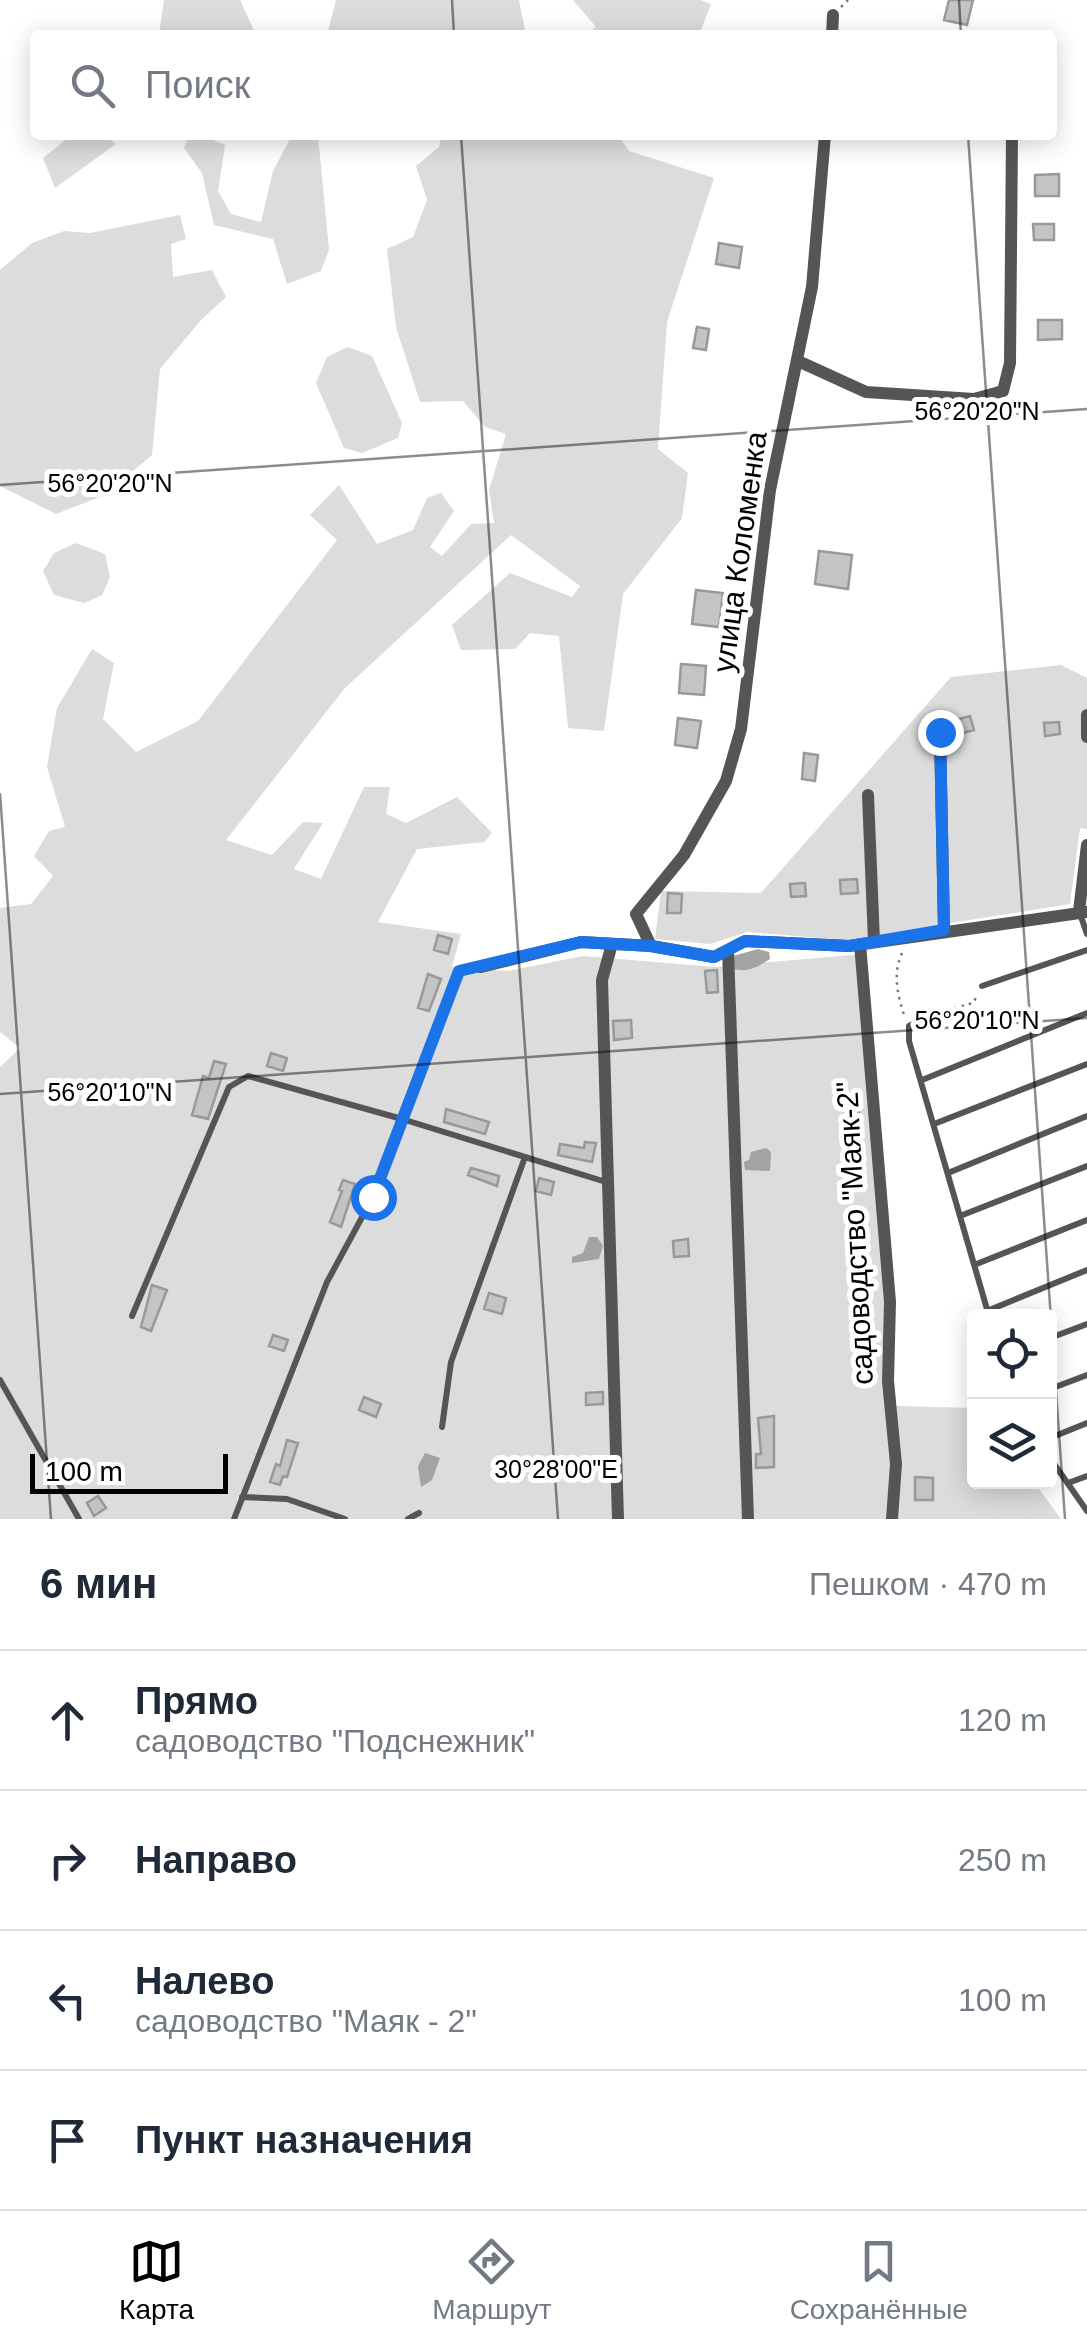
<!DOCTYPE html>
<html lang="ru">
<meta charset="utf-8">
<style>
body{margin:0;font-family:Helvetica,sans-serif;background:#f2f2f3;color:#1f2937}
.controls{position:absolute;right:30px;bottom:30px;display:grid;overflow:hidden;border-radius:10px;box-shadow:0 5px 25px #0003}
.controls button{width:90px;height:90px;display:grid;place-items:center;padding:0;border:0;border-bottom:2px solid #e0e1e3;background:#fff;color:#1f2937;font:50px sans-serif}
.scale{position:absolute;left:30px;bottom:25px;width:198px;box-sizing:border-box;padding-left:10px;border:5px solid #000;border-top:0;font-size:28px;line-height:35px;white-space:nowrap;color:#000;-webkit-text-stroke:8px #fff;paint-order:stroke}
.stop{position:absolute;width:30px;height:30px;margin:-22px;border:8px solid #1a73e8;border-radius:50%;background:#fff}
.stop.end{background:#1a73e8;border-color:#fff;box-shadow:0 2px 10px #0008}
.list{margin:0;padding:0;list-style:none}
h2{display:flex;justify-content:space-between;align-items:center;height:130px;margin:0;padding:0 40px;font-size:42px}
h2 small{font-size:32px;font-weight:400;color:#747a83}
.list li{display:grid;grid-template-columns:65px 1fr auto;gap:30px;align-items:center;box-sizing:border-box;height:140px;padding:0 40px;border-top:2px solid #e0e1e3}
.list b{display:block;font-size:38px;white-space:nowrap}
.list p{margin:0;font-size:32px;white-space:nowrap;color:#747a83}
.list em{font-size:32px;font-style:normal;color:#747a83}
.icon{flex:none;width:55px;height:55px;fill:none;stroke:currentColor;stroke-width:2;stroke-linecap:round;stroke-linejoin:round}
.map{position:relative;flex:none;width:1087px;height:1519px;overflow:hidden}
.search{position:absolute;background:#fff;box-shadow:0 5px 25px #0003;left:30px;right:30px;top:30px;height:110px;display:flex;align-items:center;gap:25px;box-sizing:border-box;padding:0 35px;border-radius:10px;color:#747a83;font-size:38px}
.sheet{height:690px;background:#fff}
nav{display:flex;justify-content:space-around;align-items:center;box-sizing:border-box;height:140px;border-top:2px solid #e0e1e3;background:#fff;font-size:28px;color:#747a83}
nav a{display:grid;justify-items:center;gap:5px}
nav .on{color:#000}
.map>svg:first-child{display:block}
</style>
<div class="map">
<svg width="1087" height="1519" viewBox="0 0 1087 1519">
<rect width="100%" height="100%" fill="#fff"/>
<path fill="#dcdcdc" d="M 164,0 L 240,0 L 256,35 L 159,35 Z
M 336,0 L 519,0 L 526,35 L 327,35 Z
M 573,0 L 701,0 L 711,4 L 699,35 L 586,35 L 596,27 Z
M 103,135 L 116,144 L 55,188 L 43,158 L 69,137 Z
M 189,135 L 200,135 L 225,145 L 218,191 L 231,214 L 261,222 L 273,171 L 292,135 L 318,135 L 329,250 L 321,271 L 287,284 L 273,239 L 214,225 L 202,173 L 184,148 Z
M 442,135 L 618,135 L 629,151 L 714,178 L 667,322 L 658,449 L 688,473 L 682,518 L 623,594 L 604,731 L 568,728 L 559,636 L 530,633 L 515,649 L 461,650 L 452,625 L 510,573 L 572,597 L 580,586 L 511,535 L 345,688 L 226,840 L 272,855 L 303,822 L 323,823 L 294,869 L 321,879 L 364,787 L 390,787 L 386,814 L 406,823 L 457,797 L 492,833 L 484,842 L 417,849 L 378,922 L 461,934 L 452,967 L 508,971 L 583,956 L 715,967 L 863,954 L 896,1406 L 974,1408 L 974,1482 L 1034,1482 L 1061,1519 L 0,1519 L 0,1067 L 20,1048 L 0,1032 L 0,908 L 31,904 L 53,876 L 34,856 L 49,831 L 65,827 L 47,767 L 57,708 L 92,649 L 114,663 L 103,719 L 136,752 L 198,721 L 337,540 L 310,515 L 339,485 L 377,544 L 413,530 L 427,498 L 441,493 L 454,511 L 430,547 L 442,556 L 471,524 L 494,523 L 489,490 L 506,434 L 485,427 L 463,401 L 420,402 L 396,327 L 387,249 L 413,237 L 427,200 L 416,166 L 439,147 Z
M 180,215 L 186,239 L 171,244 L 173,277 L 212,270 L 226,297 L 201,320 L 160,369 L 152,455 L 105,495 L 56,514 L 0,486 L 0,270 L 32,243 L 64,231 L 90,233 Z
M 348,347 L 372,356 L 402,423 L 398,438 L 362,453 L 344,448 L 316,383 L 327,357 Z
M 76,543 L 105,554 L 110,577 L 102,595 L 84,603 L 54,595 L 43,571 L 54,553 Z
M 1061,665 L 1087,678 L 1087,829 L 1080,828 L 1070,904 L 845,940 L 748,932 L 710,944 L 655,939 L 661,891 L 761,893 L 951,677 Z"/>
<path fill="#a3a3a3" d="M 758,949 L 769,952 L 770,959 C 758,967 746,974 732,968 L 733,956 Z
M 766,1148 L 771,1152 L 770,1171 L 745,1170 L 744,1162 L 749,1160 L 751,1152 Z
M 589,1237 L 597,1237 L 603,1246 L 599,1259 L 572,1263 L 572,1257 L 583,1253 Z
M 425,1453 L 440,1458 L 432,1480 L 421,1487 L 418,1466 Z"/>
<path fill="#c4c4c4" stroke="#999" stroke-width="2.5" d="M 949,0 L 973,0 L 967,25 L 944,20 Z
M 1059,174 L 1059,196 L 1035,196 L 1035,175 Z
M 1033,224 L 1054,224 L 1054,240 L 1034,240 Z
M 719,243 L 742,247 L 739,268 L 716,264 Z
M 1038,320 L 1062,320 L 1062,339 L 1038,340 Z
M 697,327 L 709,329 L 706,350 L 693,348 Z
M 819,551 L 852,555 L 848,589 L 815,584 Z
M 696,590 L 723,593 L 719,627 L 692,624 Z
M 681,664 L 706,666 L 704,695 L 679,693 Z
M 970,716 L 974,730 L 959,734 L 956,720 Z
M 678,718 L 701,721 L 697,748 L 675,745 Z
M 1059,722 L 1060,734 L 1045,736 L 1044,723 Z
M 804,753 L 818,755 L 815,781 L 802,779 Z
M 857,879 L 858,893 L 841,894 L 840,880 Z
M 805,883 L 806,896 L 791,897 L 790,884 Z
M 668,893 L 682,894 L 681,913 L 667,913 Z
M 438,935 L 452,939 L 448,954 L 434,950 Z
M 717,970 L 718,992 L 707,993 L 705,971 Z
M 428,974 L 441,979 L 429,1011 L 418,1008 Z
M 631,1020 L 632,1038 L 614,1040 L 613,1021 Z
M 271,1053 L 287,1058 L 283,1071 L 267,1066 Z
M 214,1061 L 226,1064 L 208,1119 L 192,1115 L 203,1076 L 209,1078 Z
M 856,1092 L 861,1126 L 850,1127 L 846,1093 Z
M 446,1109 L 489,1122 L 485,1134 L 444,1122 Z
M 585,1142 L 596,1143 L 592,1162 L 558,1155 L 560,1144 L 584,1148 Z
M 471,1168 L 499,1176 L 497,1186 L 468,1175 Z
M 539,1178 L 554,1182 L 551,1195 L 536,1191 Z
M 343,1180 L 355,1184 L 341,1227 L 330,1222 L 342,1191 L 339,1190 Z
M 688,1239 L 689,1256 L 674,1257 L 673,1241 Z
M 152,1285 L 167,1290 L 151,1331 L 141,1327 Z
M 489,1293 L 506,1298 L 502,1314 L 484,1309 Z
M 273,1335 L 288,1340 L 284,1351 L 269,1346 Z
M 603,1392 L 603,1404 L 586,1405 L 586,1393 Z
M 364,1397 L 381,1404 L 376,1417 L 359,1410 Z
M 774,1416 L 774,1467 L 756,1468 L 756,1454 L 761,1454 L 758,1418 Z
M 287,1440 L 298,1443 L 287,1477 L 283,1476 L 280,1485 L 270,1482 L 276,1464 L 280,1466 Z
M 915,1477 L 933,1478 L 933,1500 L 915,1500 Z
M 98,1496 L 106,1508 L 94,1516 L 87,1503 Z"/>
<g fill="none" stroke-linecap="round" stroke-linejoin="round">
<path stroke="#777" stroke-width="2.5" stroke-dasharray="2.5 5" stroke-linecap="butt" d="M 841,7 L 848,0
M 902,953 C 892,975 898,996 905,1018
M 947,1010 L 973,1003 L 978,994"/>
<path stroke="#555" stroke-width="6" d="M 1079,911 L 1087,934
M 982,986 L 1087,950
M 936,1012 L 909,1026 L 909,1041 L 989,1316
M 922,1080 L 1087,1013
M 934,1124 L 1087,1064
M 948,1173 L 1087,1116
M 960,1216 L 1087,1166
M 974,1265 L 1087,1220
M 987,1311 L 1087,1270
M 132,1316 L 229,1087 L 248,1076 L 402,1119 L 606,1182
M 1050,1338 L 1087,1324
M 0,1380 L 79,1519
M 1050,1389 L 1087,1375
M 442,1427 L 451,1362 L 525,1157
M 1050,1438 L 1087,1423
M 1050,1458 L 1087,1511
M 1068,1483 L 1087,1476
M 242,1497 L 287,1499 L 345,1519
M 234,1519 L 327,1282 L 373,1197 L 459,971 L 480,967
M 408,1519 L 419,1513"/>
<path stroke="#555" stroke-width="12" d="M 832,35 L 833,15
M 798,361 L 866,392 L 974,399 L 1003,391 L 1010,363 L 1012,135
M 1087,715 L 1087,737
M 940,732 L 944,930
M 868,795 L 874,942
M 1079,911 L 1087,845
M 612,944 L 602,980 L 618,1519
M 860,944 L 890,1302 L 888,1381 L 896,1464 L 892,1519
M 651,946 L 636,914 L 684,855 L 726,781 L 741,729 L 770,490 L 812,287 L 825,135
M 728,950 L 748,1519
M 481,967 L 581,942 L 651,946 L 714,957 L 745,941 L 849,946 L 1087,912"/>
</g>
<g fill="none" stroke-linecap="round" stroke-linejoin="round">
<path stroke="#1a73e8" stroke-width="12" d="M 373,1197 L 459,971 L 581,942 L 651,946 L 714,957 L 745,941 L 849,946 L 944,930 L 940,732"/>
</g>
<path fill="none" stroke="#000" stroke-width="2.5" stroke-opacity="0.45" d="M 452,0 L 454,35M 959,0 L 961,35M 461,135 L 558,1519M 968,135 L 1065,1519M 0,485 L 1087,409M 0,793 L 51,1519M 0,1094 L 1087,1018"/>
<g text-anchor="middle" stroke-width="10" stroke-linejoin="round" paint-order="stroke">
<g font-size="30" fill="#000" stroke="#fff">
<text transform="translate(740 552) rotate(-82)" y="10">улица Коломенка</text>
<text transform="translate(855 1233) rotate(-93)" y="10">садоводство "Маяк-2"</text>
</g>
</g>
<g font-size="25" text-anchor="middle" fill="#000" stroke="#fff" stroke-width="10" stroke-linejoin="round" paint-order="stroke">
<text x="977" y="420">56°20'20"N</text>
<text x="110" y="492">56°20'20"N</text>
<text x="977" y="1029">56°20'10"N</text>
<text x="110" y="1101">56°20'10"N</text>
<text x="556" y="1478">30°28'00"E</text>
</g>
</svg>
<div class="controls">
<button><svg class="icon" aria-label="locate" viewBox="0 0 24 24"><circle cx="12" cy="12" r="6"/><path d="M12 2v4M12 18v4M2 12h4M18 12h4"/></svg></button>
<button><svg class="icon" aria-label="layers" viewBox="0 0 24 24"><path d="M12 4l9 5-9 5-9-5zM3 14l9 5 9-5"/></svg></button>
</div>
<div class="scale">100 m</div>
<div class="stop" style="left:373px;top:1197px"></div>
<div class="stop end" style="left:940px;top:732px"></div>
<div class="search"><svg class="icon" aria-label="search" viewBox="0 0 24 24"><circle cx="10" cy="10" r="6"/><path d="M15 15l6 6"/></svg>Поиск</div>
</div>
<section class="sheet">
<h2>6 мин<small>Пешком · 470 m</small></h2>
<ul class="list">
<li><svg class="icon" aria-label="ahead" viewBox="0 0 24 24"><path d="M12 20V5M6 11l6-6 6 6"/></svg><div><b>Прямо</b><p>садоводство &quot;Подснежник&quot;</p></div><em>120 m</em></li>
<li><svg class="icon" aria-label="right" viewBox="0 0 24 24"><path d="M7 20v-9h11M14 6l5 5-5 5"/></svg><div><b>Направо</b></div><em>250 m</em></li>
<li><svg class="icon" aria-label="left" viewBox="0 0 24 24"><path d="M17 20v-9H6M10 6l-5 5 5 5"/></svg><div><b>Налево</b><p>садоводство &quot;Маяк - 2&quot;</p></div><em>100 m</em></li>
<li><svg class="icon" aria-label="arrive" viewBox="0 0 24 24"><path d="M6 21V4h12l-3 4 3 4H6"/></svg><div><b>Пункт назначения</b></div></li>
</ul>
</section>
<nav>
<a class="on"><svg class="icon" aria-label="map" viewBox="0 0 24 24"><path d="M3 6l6-2 6 2 6-2v14l-6 2-6-2-6 2zM9 4v14M15 6v14"/></svg>Карта</a>
<a><svg class="icon" aria-label="directions" viewBox="0 0 24 24"><path d="M12 3l9 9-9 9-9-9zM9 14v-3h6M13 9l2 2-2 2"/></svg>Маршрут</a>
<a><svg class="icon" aria-label="saved" viewBox="0 0 24 24"><path d="M7 4h10v16l-5-4-5 4z"/></svg>Сохранённые</a>
</nav>
